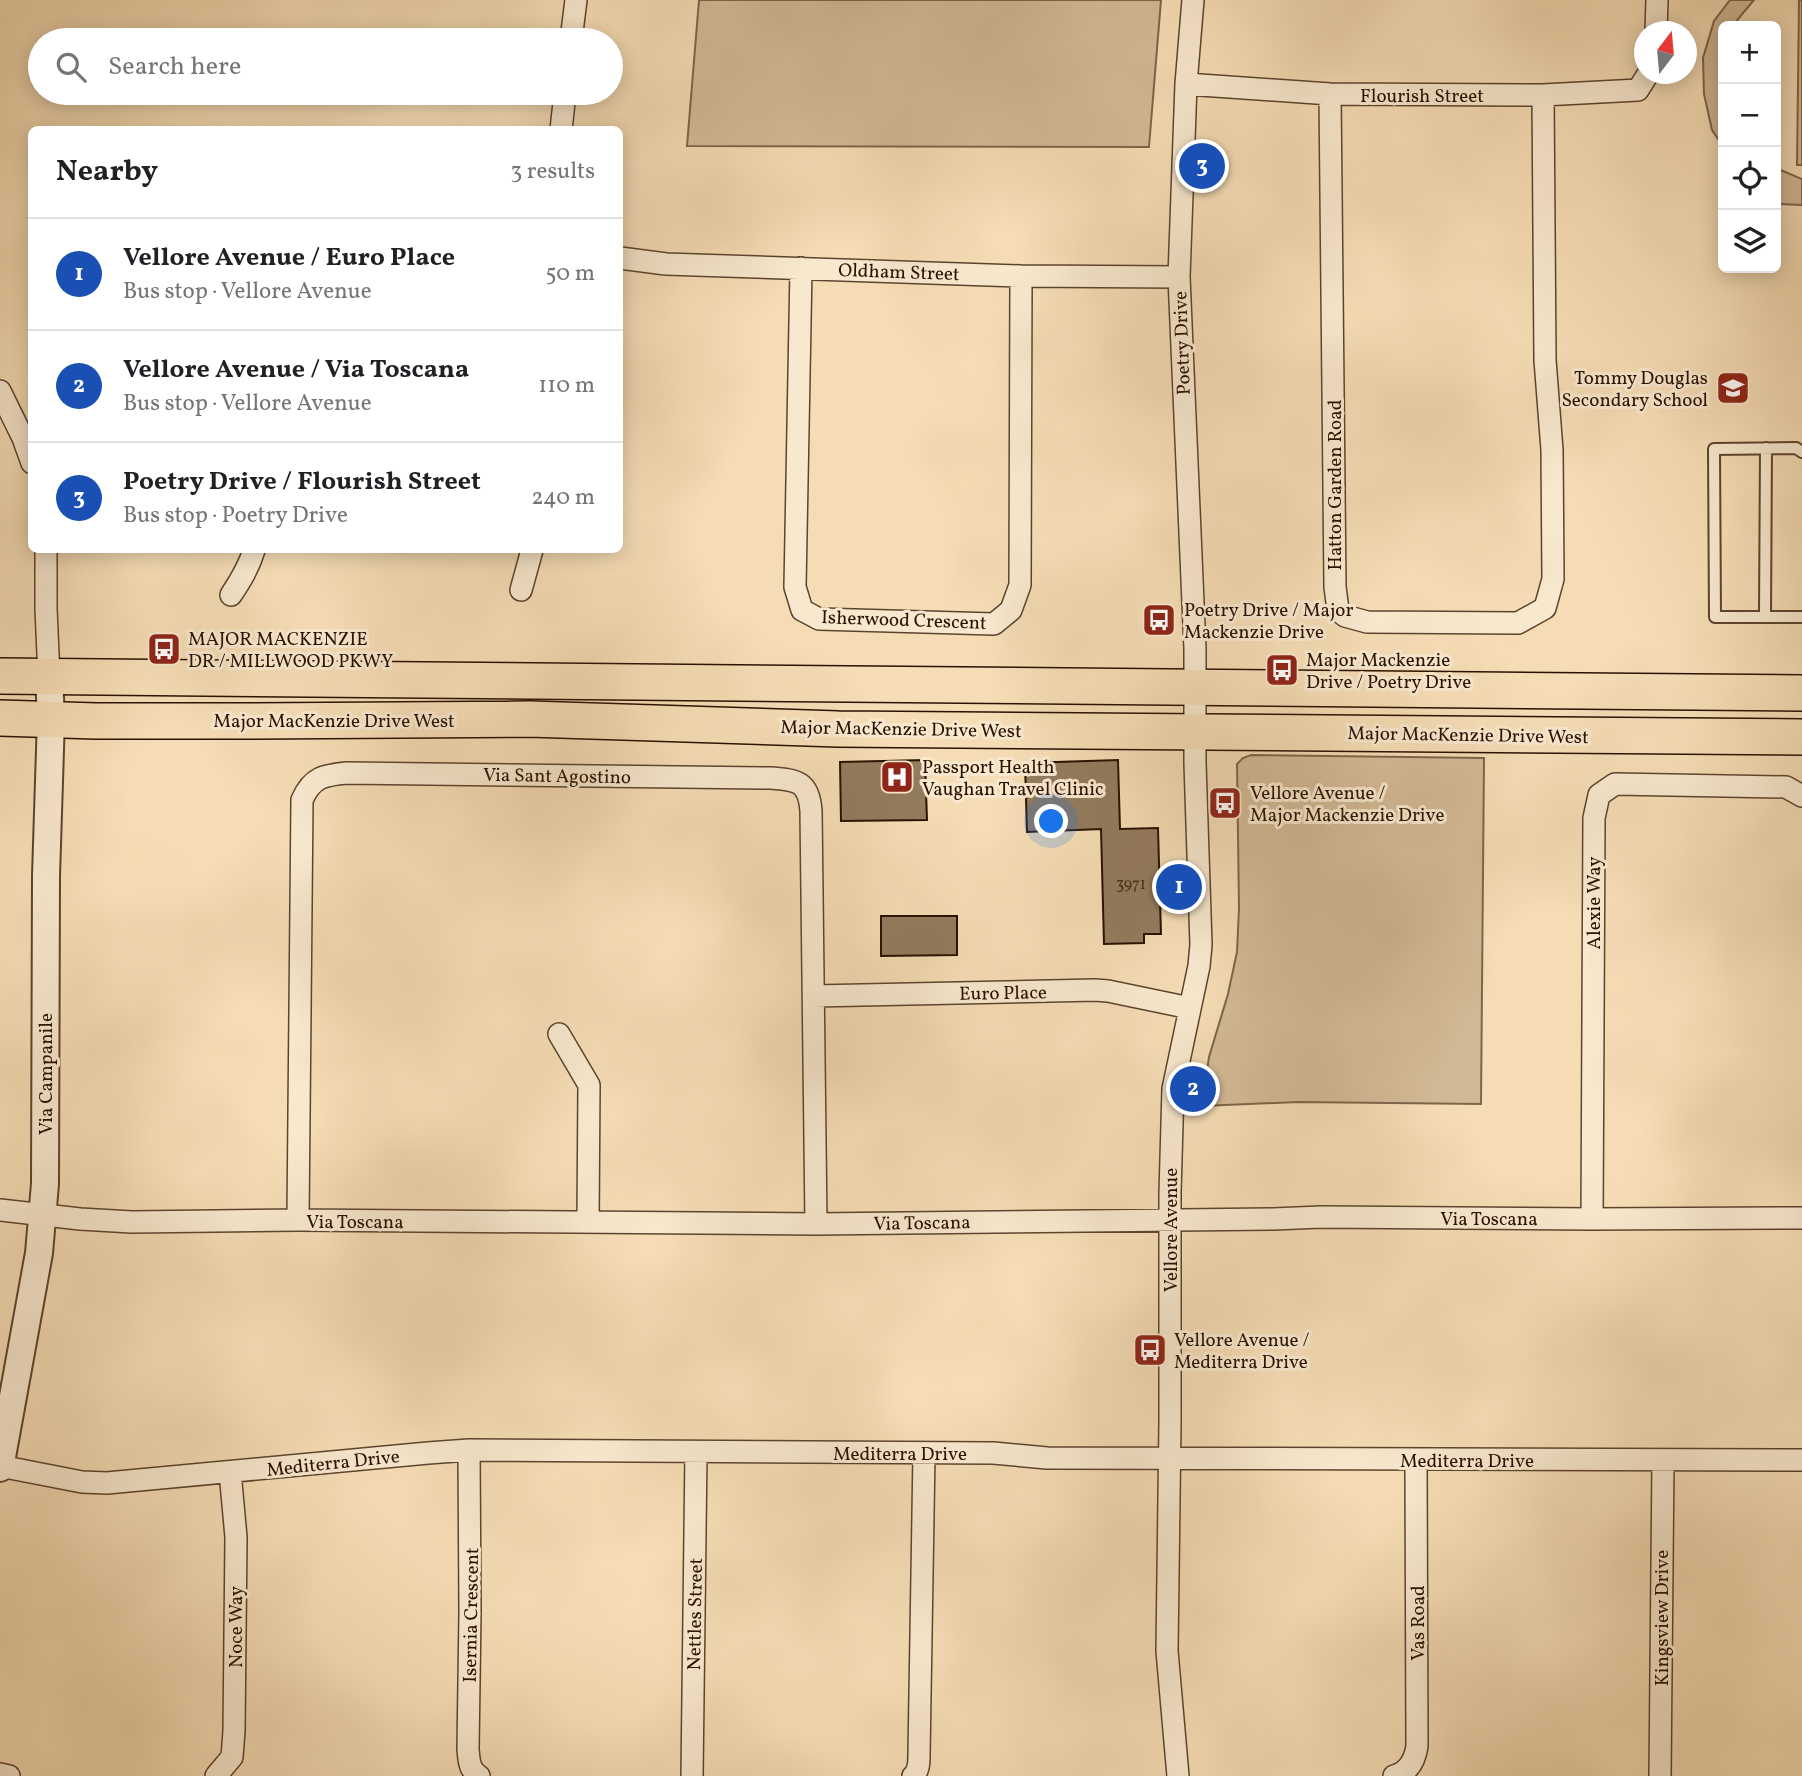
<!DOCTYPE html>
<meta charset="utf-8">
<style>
body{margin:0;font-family:Vollkorn,serif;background:#f2f2f2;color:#202124}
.controls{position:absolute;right:21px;top:21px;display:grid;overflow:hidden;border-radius:10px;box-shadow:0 4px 18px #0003}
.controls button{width:63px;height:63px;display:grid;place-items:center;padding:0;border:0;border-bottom:2px solid #e0e0e0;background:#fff;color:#202124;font:35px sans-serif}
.compass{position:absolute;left:1634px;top:21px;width:63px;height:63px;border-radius:50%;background:#fff;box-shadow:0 4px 18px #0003;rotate:16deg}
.you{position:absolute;left:1052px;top:822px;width:24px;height:24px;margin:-18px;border:5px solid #fff;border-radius:50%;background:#1a73e8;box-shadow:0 0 0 10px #1a73e833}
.badge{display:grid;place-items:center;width:46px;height:46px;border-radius:50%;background:#8f2418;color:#fff;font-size:23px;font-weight:700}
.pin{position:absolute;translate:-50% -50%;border:4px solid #fff;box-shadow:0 2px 7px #0006}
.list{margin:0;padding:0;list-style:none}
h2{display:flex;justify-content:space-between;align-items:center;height:91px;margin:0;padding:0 28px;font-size:30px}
h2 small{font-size:23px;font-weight:400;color:#757577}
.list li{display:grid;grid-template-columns:46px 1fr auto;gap:21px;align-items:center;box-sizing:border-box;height:112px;padding:0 28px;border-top:2px solid #e0e0e0}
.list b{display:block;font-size:26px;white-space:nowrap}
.list p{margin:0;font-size:23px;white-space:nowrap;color:#757577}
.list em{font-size:23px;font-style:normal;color:#757577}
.icon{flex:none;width:38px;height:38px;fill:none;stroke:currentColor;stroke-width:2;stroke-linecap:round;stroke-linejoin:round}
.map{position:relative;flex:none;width:1802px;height:1776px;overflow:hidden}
.search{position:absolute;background:#fff;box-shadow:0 4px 18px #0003;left:28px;top:28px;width:595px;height:77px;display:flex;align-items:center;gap:18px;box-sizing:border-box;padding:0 24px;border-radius:38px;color:#757577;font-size:26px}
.panel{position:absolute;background:#fff;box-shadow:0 4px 18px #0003;left:28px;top:126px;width:595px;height:427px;border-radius:10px}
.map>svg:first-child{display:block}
</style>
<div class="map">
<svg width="1802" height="1776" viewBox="0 0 1802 1776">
<rect width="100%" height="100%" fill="#f5dcb4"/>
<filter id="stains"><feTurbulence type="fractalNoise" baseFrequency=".00286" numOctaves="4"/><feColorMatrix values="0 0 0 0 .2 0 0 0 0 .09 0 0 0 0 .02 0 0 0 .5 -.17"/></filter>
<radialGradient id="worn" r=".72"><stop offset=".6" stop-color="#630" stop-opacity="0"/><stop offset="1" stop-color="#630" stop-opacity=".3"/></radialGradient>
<path fill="#d2b995" stroke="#7e654a" stroke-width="2" d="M 699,0 L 1161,0 L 1149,147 L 687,146 Z
M 1730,0 L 1754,0 L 1738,19 L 1735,26 L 1723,26 L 1723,146 L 1712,130 L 1704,94 L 1703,58 L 1714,21 Z
M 1799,0 L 1802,0 L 1802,165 L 1797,165 Z
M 1776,168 L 1802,179 L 1802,205 L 1776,204 Z
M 1251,755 L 1484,758 L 1481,1104 L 1298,1102 L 1202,1106 L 1209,1057 L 1228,994 L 1237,952 L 1239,908 L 1237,764 L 1243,758 Z"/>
<path fill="#937b5e" stroke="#291100" stroke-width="2" d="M 925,760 L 927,820 L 841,821 L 840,762 Z
M 1118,760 L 1120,829 L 1158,828 L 1161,934 L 1144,934 L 1144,943 L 1104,944 L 1101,829 L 1027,832 L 1025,763 Z
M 881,916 L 957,916 L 957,955 L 881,956 Z"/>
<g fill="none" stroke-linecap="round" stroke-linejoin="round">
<defs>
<path id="service" d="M 1802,452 L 1796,448 L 1714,449 L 1715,617 L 1802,617
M 1765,617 L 1766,448"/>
<path id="minor" d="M 1656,32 L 1657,0
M 571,40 L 576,0
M 1186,84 L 1330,94 L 1543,95 L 1638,90 L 1648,74
M 1330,94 L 1335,587 L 1338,610 L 1345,616 L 1367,622 L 1518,623 L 1545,608 L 1553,579 L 1552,450 L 1545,360 L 1543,95
M 561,130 L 565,93
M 620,258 L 666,264 L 1021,276 L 1179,277
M 801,268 L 795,587 L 802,610 L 819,619 L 994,624 L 1011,610 L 1020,585 L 1021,276
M 0,391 L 23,438 L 32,463
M 46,550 L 46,609 L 49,677
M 521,590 L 532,550
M 231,595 C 241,580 249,567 254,550
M 814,996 L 1095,990 L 1108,991 L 1190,1008
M 559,1034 L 589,1085 L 588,1222
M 0,1210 L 80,1219 L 132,1222 L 298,1220 L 816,1224 L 1273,1219 L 1321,1217 L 1592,1219 L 1802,1218
M 1592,1219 L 1594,818 L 1599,795 L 1615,784 L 1786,787 L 1802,796
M 298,1220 L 302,800 C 312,777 324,775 347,773 L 771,778 C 798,780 809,782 811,811 L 816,1224
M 469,1450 L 470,1613 L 468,1749 C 469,1760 469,1770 479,1776
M 0,1466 L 82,1482 L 107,1483 L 428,1453 L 469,1450 L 993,1453 L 1047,1458 L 1802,1460
M 0,1774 L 9,1776
M 216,1776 L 232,1757 L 234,1731 L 236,1537 L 230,1472
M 692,1776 L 696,1452
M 913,1776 C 919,1771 919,1762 919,1755 L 924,1454
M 1178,1776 L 1167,1651 L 1170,1422 L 1170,1193 L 1173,1089 L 1199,966 L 1201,945 L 1195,763 L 1195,649 L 1179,277 L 1186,84 L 1193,0
M 1394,1776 C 1409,1772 1415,1760 1417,1746 L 1416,1459
M 1660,1776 L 1663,1460"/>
<path id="tertiary" d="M 0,1468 L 39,1253 L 45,1184 L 46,876 L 51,718 L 49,677"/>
<path id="primary" d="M 0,676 L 1802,693
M 0,718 L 96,721 L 249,721 L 529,719 L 838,729 L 1802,737"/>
</defs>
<use href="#service" stroke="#5c442d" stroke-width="14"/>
<use href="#minor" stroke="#5c442d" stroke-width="24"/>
<use href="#tertiary" stroke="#5c442d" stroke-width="30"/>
<use href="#primary" stroke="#291100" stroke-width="38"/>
<use href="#service" stroke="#f8e8ce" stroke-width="10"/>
<use href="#minor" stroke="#f8e8ce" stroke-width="21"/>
<use href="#tertiary" stroke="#f8e8ce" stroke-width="26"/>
<use href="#primary" stroke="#f5dcb4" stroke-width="35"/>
</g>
<defs>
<symbol id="school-square" viewBox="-11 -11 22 22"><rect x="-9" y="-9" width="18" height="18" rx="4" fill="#8f2418" stroke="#f8e8ce"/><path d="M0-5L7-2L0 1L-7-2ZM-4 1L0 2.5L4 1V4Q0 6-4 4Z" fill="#fff"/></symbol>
<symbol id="bus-square" viewBox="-11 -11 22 22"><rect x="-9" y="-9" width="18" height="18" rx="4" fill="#8f2418" stroke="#f8e8ce"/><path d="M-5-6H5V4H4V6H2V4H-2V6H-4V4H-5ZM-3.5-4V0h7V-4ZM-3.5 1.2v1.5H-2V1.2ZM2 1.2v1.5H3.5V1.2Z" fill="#fff"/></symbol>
<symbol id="hospital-square" viewBox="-11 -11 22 22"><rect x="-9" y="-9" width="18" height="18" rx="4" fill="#8f2418" stroke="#f8e8ce"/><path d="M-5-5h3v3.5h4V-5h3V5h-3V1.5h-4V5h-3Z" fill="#fff"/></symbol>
</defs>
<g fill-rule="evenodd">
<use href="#school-square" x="1714" y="369" width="38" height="38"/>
<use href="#bus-square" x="1140" y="601" width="38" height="38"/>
<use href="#bus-square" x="145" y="630" width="38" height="38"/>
<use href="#bus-square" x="1263" y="651" width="38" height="38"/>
<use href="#hospital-square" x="878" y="758" width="38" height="38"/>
<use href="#bus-square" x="1206" y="784" width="38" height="38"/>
<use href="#bus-square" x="1131" y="1331" width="38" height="38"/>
</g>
<g text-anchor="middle" stroke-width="6" stroke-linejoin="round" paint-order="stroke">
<g font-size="16" fill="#442c18">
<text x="1131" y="889">3971</text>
</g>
<g font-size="19" fill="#291100" stroke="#f8e8ce">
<text x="1422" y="102">Flourish Street</text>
<text transform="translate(899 271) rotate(2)" y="7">Oldham Street</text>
<text transform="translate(1181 343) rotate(-92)" y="7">Poetry Drive</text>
<text transform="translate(1334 485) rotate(-90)" y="7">Hatton Garden Road</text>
<text transform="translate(904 619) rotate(2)" y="7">Isherwood Crescent</text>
<text x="334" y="727">Major MacKenzie Drive West</text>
<text transform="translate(901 728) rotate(1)" y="7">Major MacKenzie Drive West</text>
<text transform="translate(1468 734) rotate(1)" y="7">Major MacKenzie Drive West</text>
<text transform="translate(557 775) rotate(1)" y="7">Via Sant Agostino</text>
<text transform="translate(1593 903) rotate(-90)" y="7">Alexie Way</text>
<text transform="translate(1003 992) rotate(-1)" y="7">Euro Place</text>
<text transform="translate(45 1074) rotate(-90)" y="7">Via Campanile</text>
<text x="1489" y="1225">Via Toscana</text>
<text x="355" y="1228">Via Toscana</text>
<text transform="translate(922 1222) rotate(-1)" y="7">Via Toscana</text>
<text transform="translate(1170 1230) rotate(-90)" y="7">Vellore Avenue</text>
<text x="900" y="1460">Mediterra Drive</text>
<text x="1467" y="1467">Mediterra Drive</text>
<text transform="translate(333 1462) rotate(-6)" y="7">Mediterra Drive</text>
<text transform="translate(694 1614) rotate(-89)" y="7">Nettles Street</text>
<text transform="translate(470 1615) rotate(-89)" y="7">Isernia Crescent</text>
<text transform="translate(1661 1618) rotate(-90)" y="7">Kingsview Drive</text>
<text transform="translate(1417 1623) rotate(-90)" y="7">Vas Road</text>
<text transform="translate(235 1627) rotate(-90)" y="7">Noce Way</text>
</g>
<g font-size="19" fill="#291100" stroke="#f8e8ce" text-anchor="start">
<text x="1708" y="384" text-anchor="end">Tommy Douglas<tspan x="1708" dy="22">Secondary School</tspan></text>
<text x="1184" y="616">Poetry Drive / Major<tspan x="1184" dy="22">Mackenzie Drive</tspan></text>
<text x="188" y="645">MAJOR MACKENZIE<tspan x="188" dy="22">DR / MILLWOOD PKWY</tspan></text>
<text x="1306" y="666">Major Mackenzie<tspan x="1306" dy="22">Drive / Poetry Drive</tspan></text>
<text x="922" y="773">Passport Health<tspan x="922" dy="22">Vaughan Travel Clinic</tspan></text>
<text x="1250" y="799">Vellore Avenue /<tspan x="1250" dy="22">Major Mackenzie Drive</tspan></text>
<text x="1174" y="1346">Vellore Avenue /<tspan x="1174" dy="22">Mediterra Drive</tspan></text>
</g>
</g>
<rect width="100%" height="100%" filter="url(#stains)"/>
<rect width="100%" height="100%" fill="url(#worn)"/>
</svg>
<div class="controls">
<button>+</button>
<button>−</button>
<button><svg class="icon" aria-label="locate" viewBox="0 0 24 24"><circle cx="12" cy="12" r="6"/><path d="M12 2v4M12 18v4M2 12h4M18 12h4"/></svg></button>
<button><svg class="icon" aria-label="layers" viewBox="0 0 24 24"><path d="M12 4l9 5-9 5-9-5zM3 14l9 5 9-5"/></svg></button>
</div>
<svg class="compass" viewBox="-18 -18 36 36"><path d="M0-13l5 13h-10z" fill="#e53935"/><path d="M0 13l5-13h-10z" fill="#757577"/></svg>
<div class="you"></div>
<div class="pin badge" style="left:1179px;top:887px;background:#1a4fb4">1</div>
<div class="pin badge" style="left:1193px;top:1089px;background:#1a4fb4">2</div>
<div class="pin badge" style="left:1202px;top:166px;background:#1a4fb4">3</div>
<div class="search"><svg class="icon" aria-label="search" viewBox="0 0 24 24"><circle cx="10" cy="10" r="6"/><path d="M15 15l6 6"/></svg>Search here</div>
<section class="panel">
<h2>Nearby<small>3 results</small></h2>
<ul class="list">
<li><span class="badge" style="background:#1a4fb4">1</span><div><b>Vellore Avenue / Euro Place</b><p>Bus stop · Vellore Avenue</p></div><em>50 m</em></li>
<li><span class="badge" style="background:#1a4fb4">2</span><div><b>Vellore Avenue / Via Toscana</b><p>Bus stop · Vellore Avenue</p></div><em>110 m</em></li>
<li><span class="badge" style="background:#1a4fb4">3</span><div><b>Poetry Drive / Flourish Street</b><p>Bus stop · Poetry Drive</p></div><em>240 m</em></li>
</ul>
</section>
</div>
